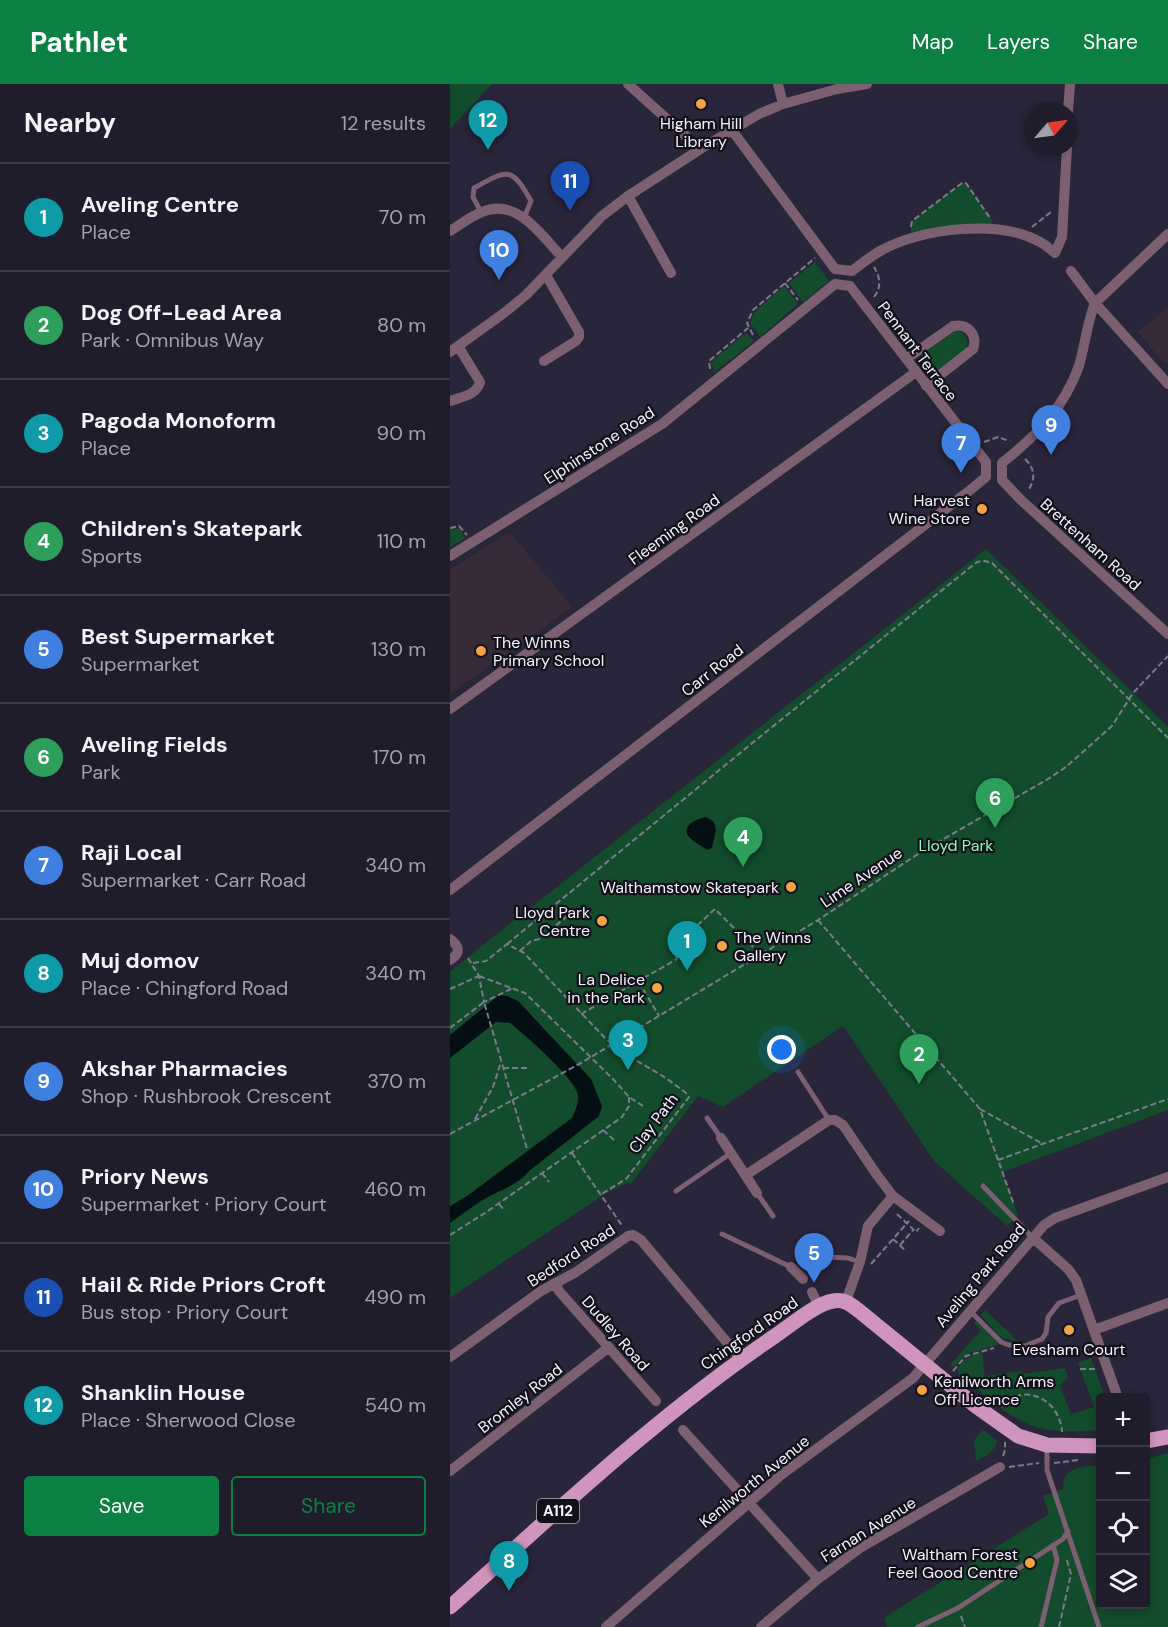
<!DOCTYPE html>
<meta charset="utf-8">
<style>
body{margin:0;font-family:"DM Sans",sans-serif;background:#272534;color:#f1f3f6}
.controls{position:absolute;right:18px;bottom:18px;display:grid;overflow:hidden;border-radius:6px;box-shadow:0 3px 9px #0003}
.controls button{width:54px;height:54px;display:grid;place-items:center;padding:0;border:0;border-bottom:2px solid #3c3a48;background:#1f1c2c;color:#f1f3f6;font:30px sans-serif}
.compass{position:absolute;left:574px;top:18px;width:54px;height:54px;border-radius:50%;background:#1f1c2c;box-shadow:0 3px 9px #0003;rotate:62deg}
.you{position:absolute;left:332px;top:966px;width:21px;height:21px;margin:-15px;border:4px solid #fff;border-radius:50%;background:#1a73e8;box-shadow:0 0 0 9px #1a73e833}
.badge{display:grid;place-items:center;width:39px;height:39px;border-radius:50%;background:#0b8043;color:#fff;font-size:20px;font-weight:700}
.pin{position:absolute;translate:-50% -50px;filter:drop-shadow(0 2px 3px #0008)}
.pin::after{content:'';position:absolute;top:32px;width:21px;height:18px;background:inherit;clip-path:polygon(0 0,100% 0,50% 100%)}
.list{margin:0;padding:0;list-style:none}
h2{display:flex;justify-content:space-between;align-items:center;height:78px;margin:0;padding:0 24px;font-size:26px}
h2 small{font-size:20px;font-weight:400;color:#a1a1a9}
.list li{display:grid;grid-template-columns:39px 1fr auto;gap:18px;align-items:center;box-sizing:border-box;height:108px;padding:0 24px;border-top:2px solid #3c3a48}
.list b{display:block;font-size:22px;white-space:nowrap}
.list p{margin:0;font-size:20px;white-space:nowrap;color:#a1a1a9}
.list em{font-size:20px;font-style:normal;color:#a1a1a9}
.actions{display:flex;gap:12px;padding:18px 24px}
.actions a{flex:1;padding:14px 0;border:2px solid #0b8043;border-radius:6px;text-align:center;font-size:21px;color:#0b8043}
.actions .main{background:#0b8043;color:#fff}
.icon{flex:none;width:33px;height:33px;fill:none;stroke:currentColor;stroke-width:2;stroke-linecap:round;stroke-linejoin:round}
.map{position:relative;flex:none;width:718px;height:1543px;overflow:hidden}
header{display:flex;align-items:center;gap:36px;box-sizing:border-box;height:84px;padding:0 30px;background:#0b8043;color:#fff}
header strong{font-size:28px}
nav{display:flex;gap:33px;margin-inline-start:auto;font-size:21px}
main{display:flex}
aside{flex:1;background:#1f1c2c}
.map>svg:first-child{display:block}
</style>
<header>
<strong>Pathlet</strong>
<nav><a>Map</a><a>Layers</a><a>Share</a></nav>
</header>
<main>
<aside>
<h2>Nearby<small>12 results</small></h2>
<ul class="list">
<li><span class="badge" style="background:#0f9aa8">1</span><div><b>Aveling Centre</b><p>Place</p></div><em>70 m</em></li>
<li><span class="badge" style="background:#2e9e5b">2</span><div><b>Dog Off-Lead Area</b><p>Park · Omnibus Way</p></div><em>80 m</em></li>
<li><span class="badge" style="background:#0f9aa8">3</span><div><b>Pagoda Monoform</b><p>Place</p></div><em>90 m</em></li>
<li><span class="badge" style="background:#2e9e5b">4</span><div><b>Children's Skatepark</b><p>Sports</p></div><em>110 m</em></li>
<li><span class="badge" style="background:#3f7fe0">5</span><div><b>Best Supermarket</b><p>Supermarket</p></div><em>130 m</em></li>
<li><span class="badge" style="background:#2e9e5b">6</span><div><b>Aveling Fields</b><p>Park</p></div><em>170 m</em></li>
<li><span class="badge" style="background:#3f7fe0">7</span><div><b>Raji Local</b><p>Supermarket · Carr Road</p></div><em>340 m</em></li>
<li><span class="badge" style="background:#0f9aa8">8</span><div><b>Muj domov</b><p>Place · Chingford Road</p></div><em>340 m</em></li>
<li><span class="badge" style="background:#3f7fe0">9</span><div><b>Akshar Pharmacies</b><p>Shop · Rushbrook Crescent</p></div><em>370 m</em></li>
<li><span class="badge" style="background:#3f7fe0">10</span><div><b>Priory News</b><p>Supermarket · Priory Court</p></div><em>460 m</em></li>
<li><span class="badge" style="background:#1a4fb4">11</span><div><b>Hail &amp; Ride Priors Croft</b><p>Bus stop · Priory Court</p></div><em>490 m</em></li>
<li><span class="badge" style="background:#0f9aa8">12</span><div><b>Shanklin House</b><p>Place · Sherwood Close</p></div><em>540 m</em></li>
</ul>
<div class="actions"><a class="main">Save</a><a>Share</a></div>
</aside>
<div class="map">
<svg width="718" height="1543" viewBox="0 0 718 1543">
<rect width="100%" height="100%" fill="#29253a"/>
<path fill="#382b39" d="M 718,223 L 718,278 L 715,280 L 688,248 Z
M 60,448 L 122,523 L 0,610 L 0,485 Z"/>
<path fill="#124c2c" d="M 0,0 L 42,0 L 0,45 Z
M 512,99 L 516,99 L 541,135 L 544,146 L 460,155 L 462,137 Z
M 365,178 L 379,197 L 353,218 L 339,199 Z
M 334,202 L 348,220 L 310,253 L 300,239 L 304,229 L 310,223 Z
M 506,246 C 514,249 519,254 517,264 L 481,292 L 467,274 Z
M 296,249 L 304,257 L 265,288 L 261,279 L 264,275 Z
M 2,444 L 10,445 L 15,454 L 0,463 L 0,445 Z
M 536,465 L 718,643 L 718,1026 L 553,1088 L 568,1131 L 557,1142 L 484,1077 L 393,942 L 273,1023 L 248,1012 L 181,1100 L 177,1099 L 155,1110 L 0,1214 L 0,888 L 38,857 Z
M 535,1226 L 567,1256 C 549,1259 543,1243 531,1231 Z
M 527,1235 L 549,1258 L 548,1261 L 519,1269 L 502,1284 L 500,1281 L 531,1246 L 524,1239 Z
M 532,1268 L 535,1292 L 572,1287 L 573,1290 L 615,1284 L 618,1293 L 610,1302 L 621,1330 L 644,1323 L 628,1279 L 641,1274 L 655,1313 L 650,1314 L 650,1346 C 632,1347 612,1349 594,1345 C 565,1339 540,1316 518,1298 L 521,1293 L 515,1288 L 511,1292 L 508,1289 C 509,1277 521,1271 532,1268 Z
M 533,1346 L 547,1357 C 545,1368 535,1372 526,1377 L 524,1356 Z
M 718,1369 L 718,1543 L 437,1543 L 434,1534 L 438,1531 L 599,1430 L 593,1412 L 613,1405 C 612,1382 632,1383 650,1381 L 650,1520 L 696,1520 L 696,1375 Z"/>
<path fill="#040f14" d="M 256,733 L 264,738 L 266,746 L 262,764 L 257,766 C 252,762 245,759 241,755 C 228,743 246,735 256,733 Z
M 49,911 L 57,912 L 68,917 L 141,995 L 152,1022 L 149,1032 L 79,1087 C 69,1099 58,1103 44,1110 C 29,1117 14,1129 0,1139 L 0,1122 L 17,1112 L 122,1034 C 125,1028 129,1018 128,1011 C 125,994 75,951 60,939 L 46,938 L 0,974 L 0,951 Z"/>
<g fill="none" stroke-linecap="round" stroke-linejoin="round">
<path stroke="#7d7a8b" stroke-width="2" stroke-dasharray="6 3" stroke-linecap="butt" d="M 461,143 L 462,137 L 512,99 L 516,99 L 540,134
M 582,143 L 601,128
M 335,199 L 348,216
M 424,213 C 432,203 430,193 424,183
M 303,251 L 297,239 L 303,226 L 365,174
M 260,285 L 259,277 L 298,244
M 534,358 L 548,353 L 559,357
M 575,375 C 586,386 585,395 578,407
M 0,444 L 9,442 L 17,451
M 368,836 L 530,1025 L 564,1121
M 57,860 L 306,656 L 527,478 L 535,477 L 542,479 L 718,654
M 70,867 L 81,857 L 90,855 L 116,833 L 123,830 L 130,831
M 18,874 L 29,892 L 34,918 L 63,904
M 23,879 L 36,877 L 57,860 L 74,869 L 155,954 L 177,971 L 216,994 L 236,1009 L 239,1013 L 176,1095 L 150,1111
M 29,892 L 75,909 L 163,995 L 179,1013 L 193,1022
M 189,898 L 209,932
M 0,905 L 29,892
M 131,930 L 227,875 L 219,859 L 242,846 L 265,825 L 311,871
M 0,944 L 34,918 L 77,1065
M 53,984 L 80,984
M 530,1025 L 593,1060
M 25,1035 L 43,1003 L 51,978
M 153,1046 L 165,1057
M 0,1050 L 131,979 L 368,836 L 471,768 L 598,695 L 616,683 L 662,642 L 683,609 L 718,572
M 122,1069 L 173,1143
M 548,1076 L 718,1015
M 92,1089 L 99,1098
M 49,1120 L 55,1127
M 447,1130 L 466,1148 L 469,1144
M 0,1151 L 35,1129 L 172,1033 L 179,1022 L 179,1013
M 443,1155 L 456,1167
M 450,1161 L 464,1145
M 421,1180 L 459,1137
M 599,1261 C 612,1273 625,1270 641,1265
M 630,1285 L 645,1285
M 503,1287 L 516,1272 L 544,1264
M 551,1323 C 573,1297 610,1315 612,1348
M 553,1372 L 555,1366 L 555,1358
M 604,1379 L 628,1376
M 559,1383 L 589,1379
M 511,1532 L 515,1543
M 609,1543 L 621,1490 L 616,1473"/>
<path stroke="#7d5f72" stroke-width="5" d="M 237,53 L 249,66
M 31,128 L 23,113 L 24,104 C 57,86 61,81 81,117 L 74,134
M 348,988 L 379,1036
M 257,1034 L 271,1054
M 533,1102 L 582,1153
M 226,1107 L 281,1069
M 307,1109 L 323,1132
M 272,1150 L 341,1183
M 356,1153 L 377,1173 L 398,1174 L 410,1178
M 366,1182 L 377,1173
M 520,1227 L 551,1258 L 559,1261 L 575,1262 L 592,1255 L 596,1249 L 598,1233 L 609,1219 L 631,1211
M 597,1363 L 597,1386 L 649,1543
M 468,1543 L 508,1524 L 613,1455 L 618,1447
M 591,1543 L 607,1476 L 603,1461"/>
<path stroke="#7d5f72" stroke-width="10" d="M 178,0 L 237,53
M 328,0 L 333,20
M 618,27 L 620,0
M 281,45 L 385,185 L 402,187 C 412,179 421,172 432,166 C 472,144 550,135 590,158 C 596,161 601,166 605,169 L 612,153 L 617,63
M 178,112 L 221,189
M 0,147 C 10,141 21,132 32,128 C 67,113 91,151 112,173
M 718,150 L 645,219 C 637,239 635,261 629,282 C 614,324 586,352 552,379 L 552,396 L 571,416 L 718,550
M 621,187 L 645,219 L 718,300
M 0,268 L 54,229 L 76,211 L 152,132 L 178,112 L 252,64 L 309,30 L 333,20 L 387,5 L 417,0
M 456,275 L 503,242 C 518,239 528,251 523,265 L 476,302
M 94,277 L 126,257 L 129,253 L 129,248 L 96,191
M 0,317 C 11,313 27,311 30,298 L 8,262
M 0,472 L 212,340 L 385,200 L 400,202 L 536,378 L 536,393 L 519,407 L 0,806
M 0,625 L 466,288
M 0,855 C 11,863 10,870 0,876
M 271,1054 L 307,1109
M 296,1091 L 379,1036 L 385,1036 L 393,1041 L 427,1091 L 443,1112 L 418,1142 L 410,1178 L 396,1217
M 443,1112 L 490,1147
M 582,1153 L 618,1185 L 626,1196 L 668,1314
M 341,1183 L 353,1195
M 105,1199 L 109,1207 L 206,1317
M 362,1208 L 369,1223
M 644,1246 L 718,1219
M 0,1273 L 91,1207 L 126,1188 L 178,1152 L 183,1151 L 191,1156 L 291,1275
M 233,1346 L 368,1495
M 0,1387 L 159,1263
M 156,1543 L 331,1391 L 463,1294 L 594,1141 L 605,1134 L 718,1093
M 311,1543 L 368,1495 L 410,1464 L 550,1383"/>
<path stroke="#d095bc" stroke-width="15" d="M 696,1357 L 718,1353
M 0,1523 C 105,1429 208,1331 325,1252 C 340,1242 365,1220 383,1217 C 394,1215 400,1220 408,1226 L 527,1323 L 568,1352 L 597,1361 L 650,1362"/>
</g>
<g fill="#f4a345" stroke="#121019" stroke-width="2">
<circle cx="251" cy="20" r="6"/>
<circle cx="532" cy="425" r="6"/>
<circle cx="31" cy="567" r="6"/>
<circle cx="341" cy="803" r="6"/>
<circle cx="152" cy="837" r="6"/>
<circle cx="272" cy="862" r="6"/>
<circle cx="207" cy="904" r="6"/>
<circle cx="619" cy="1246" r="6"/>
<circle cx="472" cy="1306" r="6"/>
<circle cx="580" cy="1479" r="6"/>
</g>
<g text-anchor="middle" stroke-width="4.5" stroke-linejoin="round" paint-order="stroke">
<rect fill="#121019" stroke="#b0aeb9" stroke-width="1.5" x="87" y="1415" width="42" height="24" rx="4.5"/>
<g font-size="15" font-weight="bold" fill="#f4f2fd">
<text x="108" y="1432">A112</text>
</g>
<g font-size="16" fill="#f4f2fd" stroke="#121019" text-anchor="end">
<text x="251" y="45" text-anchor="middle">Higham Hill<tspan x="251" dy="18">Library</tspan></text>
<text x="520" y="422">Harvest<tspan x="520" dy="18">Wine Store</tspan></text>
<text x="43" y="564" text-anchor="start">The Winns<tspan x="43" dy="18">Primary School</tspan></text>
<text x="329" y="809">Walthamstow Skatepark</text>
<text x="140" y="834">Lloyd Park<tspan x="140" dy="18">Centre</tspan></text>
<text x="284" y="859" text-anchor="start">The Winns<tspan x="284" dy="18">Gallery</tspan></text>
<text x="195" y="901">La Delice<tspan x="195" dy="18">in the Park</tspan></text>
<text x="619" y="1271" text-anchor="middle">Evesham Court</text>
<text x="484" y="1303" text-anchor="start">Kenilworth Arms<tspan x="484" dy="18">Off Licence</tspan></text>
<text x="568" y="1476">Waltham Forest<tspan x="568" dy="18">Feel Good Centre</tspan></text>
</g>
<g font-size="16" fill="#f4f2fd" stroke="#121019">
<text transform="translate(468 267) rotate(53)" y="6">Pennant Terrace</text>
<text transform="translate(149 361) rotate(-33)" y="6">Elphinstone Road</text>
<text transform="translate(224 445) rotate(-36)" y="6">Fleeming Road</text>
<text transform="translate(641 460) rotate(42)" y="6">Brettenham Road</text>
<text transform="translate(262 586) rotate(-38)" y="6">Carr Road</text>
<text transform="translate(411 793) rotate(-34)" y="6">Lime Avenue</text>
<text transform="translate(203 1039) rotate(-53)" y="6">Clay Path</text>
<text transform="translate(121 1171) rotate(-33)" y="6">Bedford Road</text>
<text transform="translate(530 1191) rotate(-50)" y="6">Aveling Park Road</text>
<text transform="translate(166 1249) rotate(49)" y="6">Dudley Road</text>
<text transform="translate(299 1249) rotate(-35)" y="6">Chingford Road</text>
<text transform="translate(70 1314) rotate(-38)" y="6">Bromley Road</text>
<text transform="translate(304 1397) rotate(-39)" y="6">Kenilworth Avenue</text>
<text transform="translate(418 1445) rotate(-32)" y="6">Farnan Avenue</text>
</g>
<g font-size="16" fill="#90f8b7" stroke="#121019">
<text x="506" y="767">Lloyd Park</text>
</g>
</g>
</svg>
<div class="controls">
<button>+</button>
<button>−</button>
<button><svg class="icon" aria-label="locate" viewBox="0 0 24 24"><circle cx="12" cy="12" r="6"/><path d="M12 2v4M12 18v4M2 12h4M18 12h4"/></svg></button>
<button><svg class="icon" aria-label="layers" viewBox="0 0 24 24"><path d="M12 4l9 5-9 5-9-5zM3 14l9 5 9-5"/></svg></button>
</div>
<svg class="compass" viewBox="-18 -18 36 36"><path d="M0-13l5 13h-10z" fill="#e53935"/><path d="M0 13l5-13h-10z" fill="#a1a1a9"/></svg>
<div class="you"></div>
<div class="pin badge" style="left:237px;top:887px;background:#0f9aa8">1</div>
<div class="pin badge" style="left:469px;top:1000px;background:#2e9e5b">2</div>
<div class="pin badge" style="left:178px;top:986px;background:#0f9aa8">3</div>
<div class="pin badge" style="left:293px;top:783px;background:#2e9e5b">4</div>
<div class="pin badge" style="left:364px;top:1199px;background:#3f7fe0">5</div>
<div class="pin badge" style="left:545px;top:744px;background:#2e9e5b">6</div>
<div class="pin badge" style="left:511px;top:389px;background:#3f7fe0">7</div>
<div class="pin badge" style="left:59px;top:1507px;background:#0f9aa8">8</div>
<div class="pin badge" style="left:601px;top:371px;background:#3f7fe0">9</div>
<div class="pin badge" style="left:49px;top:196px;background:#3f7fe0">10</div>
<div class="pin badge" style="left:120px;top:127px;background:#1a4fb4">11</div>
<div class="pin badge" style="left:38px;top:66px;background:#0f9aa8">12</div>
</div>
</main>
